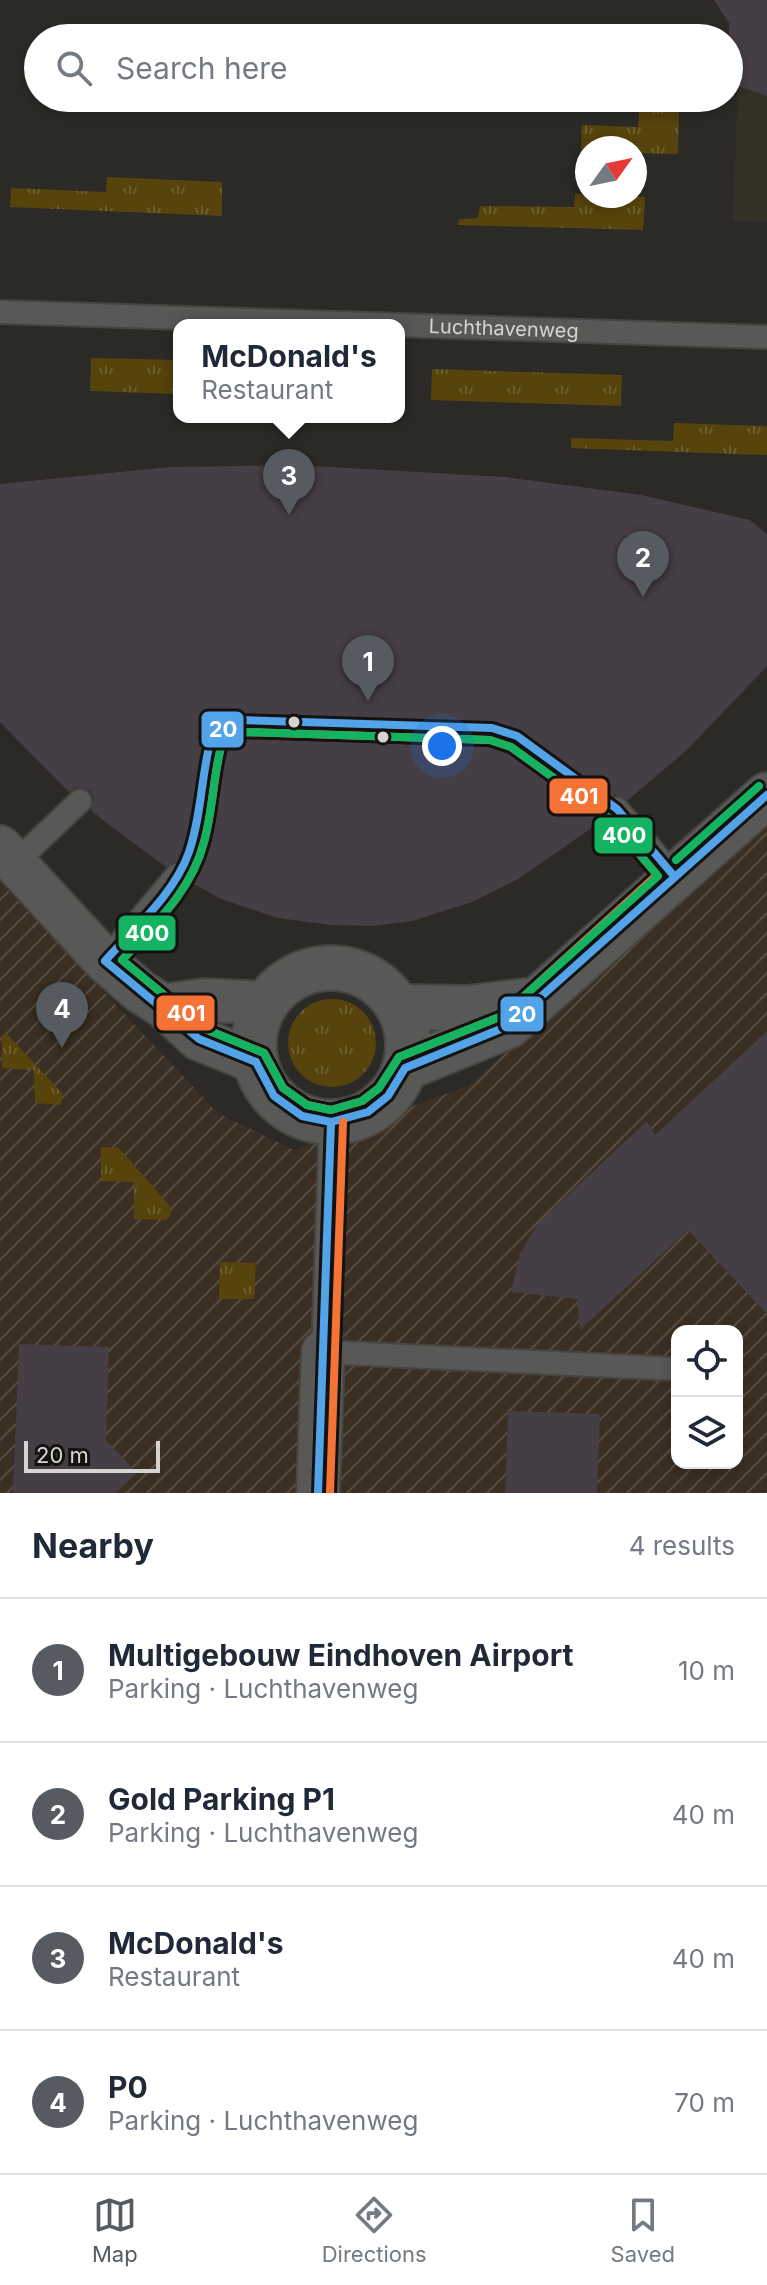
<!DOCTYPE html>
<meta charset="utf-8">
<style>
body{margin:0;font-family:Inter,sans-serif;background:#f6f6f7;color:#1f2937}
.controls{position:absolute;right:24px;bottom:24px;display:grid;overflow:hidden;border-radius:16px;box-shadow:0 4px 12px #0003}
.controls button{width:72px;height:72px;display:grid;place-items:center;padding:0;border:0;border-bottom:2px solid #e0e1e3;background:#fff;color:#1f2937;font:40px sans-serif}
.compass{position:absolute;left:575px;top:136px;width:72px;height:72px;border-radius:50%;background:#fff;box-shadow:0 4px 12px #0003;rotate:57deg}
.scale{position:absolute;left:24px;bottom:20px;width:136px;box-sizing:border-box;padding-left:8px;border:4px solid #d5d4d0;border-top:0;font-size:22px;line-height:28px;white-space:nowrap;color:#d5d4d0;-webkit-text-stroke:6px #141311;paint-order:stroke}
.you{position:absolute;left:442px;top:746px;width:28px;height:28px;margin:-20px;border:6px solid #fff;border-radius:50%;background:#1a73e8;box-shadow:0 0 0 12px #1a73e833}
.badge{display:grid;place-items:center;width:52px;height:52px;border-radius:50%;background:#565b61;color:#fff;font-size:26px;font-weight:700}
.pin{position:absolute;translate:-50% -66px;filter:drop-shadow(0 2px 4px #0008)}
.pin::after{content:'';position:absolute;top:42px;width:28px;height:24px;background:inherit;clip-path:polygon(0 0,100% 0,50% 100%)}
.popup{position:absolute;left:173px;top:319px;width:232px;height:104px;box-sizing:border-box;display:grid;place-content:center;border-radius:16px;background:#fff;filter:drop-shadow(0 2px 6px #0005);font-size:26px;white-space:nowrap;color:#747a83}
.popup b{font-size:30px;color:#1f2937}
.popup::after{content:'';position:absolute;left:50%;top:100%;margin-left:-16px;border:16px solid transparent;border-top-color:#fff}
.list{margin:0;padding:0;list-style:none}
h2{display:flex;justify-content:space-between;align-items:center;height:104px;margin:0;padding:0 32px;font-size:34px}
h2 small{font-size:26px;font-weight:400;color:#747a83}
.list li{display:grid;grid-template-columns:52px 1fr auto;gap:24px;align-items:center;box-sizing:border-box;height:144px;padding:0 32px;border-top:2px solid #e0e1e3}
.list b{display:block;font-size:30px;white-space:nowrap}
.list p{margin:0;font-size:26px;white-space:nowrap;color:#747a83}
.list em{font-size:26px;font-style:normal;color:#747a83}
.icon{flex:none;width:44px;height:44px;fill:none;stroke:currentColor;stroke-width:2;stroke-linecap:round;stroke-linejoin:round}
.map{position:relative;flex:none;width:767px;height:1493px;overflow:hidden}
.search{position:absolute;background:#fff;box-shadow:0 4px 12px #0003;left:24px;right:24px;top:24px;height:88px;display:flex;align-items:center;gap:20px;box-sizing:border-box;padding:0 28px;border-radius:44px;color:#747a83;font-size:30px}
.sheet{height:680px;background:#fff}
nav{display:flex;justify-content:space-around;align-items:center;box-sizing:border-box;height:112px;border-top:2px solid #e0e1e3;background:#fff;font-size:22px;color:#747a83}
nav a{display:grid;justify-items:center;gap:4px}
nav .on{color:#565b61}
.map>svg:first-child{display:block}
</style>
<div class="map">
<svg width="767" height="1493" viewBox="0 0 767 1493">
<defs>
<pattern id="industrial-furrows" width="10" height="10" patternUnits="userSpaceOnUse" patternTransform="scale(2)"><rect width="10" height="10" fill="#3b2f23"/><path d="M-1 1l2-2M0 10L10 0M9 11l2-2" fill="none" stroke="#564c42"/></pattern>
<pattern id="grass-tufts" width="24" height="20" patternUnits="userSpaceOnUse" patternTransform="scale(2)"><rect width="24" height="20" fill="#56440c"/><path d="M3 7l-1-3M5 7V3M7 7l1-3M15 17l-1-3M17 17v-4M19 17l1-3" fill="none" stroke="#6d5e2e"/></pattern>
</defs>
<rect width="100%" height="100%" fill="#2c2a27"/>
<path fill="#353026" d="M 767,0 L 767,222 L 733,221 L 738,84 L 729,83 L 729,50 L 741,19 L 725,15 L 718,4 Z"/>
<path fill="url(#industrial-furrows)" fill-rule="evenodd" d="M 767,817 L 767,1493 L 0,1493 L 0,882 L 218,1113 L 294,1150 L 470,1085 ZM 677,1331 L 737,1331 L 737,1463 L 677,1463 Z"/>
<path fill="url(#grass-tufts)" d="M 639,110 L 679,112 L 678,154 L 635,153 L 635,148 L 581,151 L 582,125 L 638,127 Z
M 107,177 L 222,182 L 222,216 L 10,207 L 11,188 L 106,192 Z
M 575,194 L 645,197 L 643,230 L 458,225 L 459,219 L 478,218 L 480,206 L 574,207 Z
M 91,358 L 179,360 L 179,394 L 90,391 Z
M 432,369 L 622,375 L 621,406 L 431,400 Z
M 674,423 L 767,426 L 767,455 L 571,448 L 571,438 L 673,441 Z
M288 1043a44 44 0 1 1 88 0a44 44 0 1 1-88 0Z
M 2,1034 L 7,1034 L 62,1093 L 61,1105 L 35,1103 L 34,1070 L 2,1068 Z
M 101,1147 L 119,1148 L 169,1205 L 171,1215 L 166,1220 L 134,1219 L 134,1182 L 101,1181 Z
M 220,1262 L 256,1263 L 254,1299 L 219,1299 Z"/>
<path fill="#463e45" d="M 714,0 L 767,0 L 767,96 L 729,83 L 729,23 Z
M 296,465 L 505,477 L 641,495 L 750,520 L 767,534 L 767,666 L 687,750 L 628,800 L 615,795 L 607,799 L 603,811 L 606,818 L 518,879 L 472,902 L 412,921 L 372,926 L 332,925 L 278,918 L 221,899 L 189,881 L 190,871 L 185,864 L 173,862 L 166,867 L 104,821 L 91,810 L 94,798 L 90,791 L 77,787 L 69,792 L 0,722 L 0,484 L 170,467 Z
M 767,1031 L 767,1314 L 688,1230 L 580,1330 L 577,1299 L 511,1292 L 520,1254 L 538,1223 L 647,1121 L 655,1135 Z
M 19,1344 L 109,1347 L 106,1440 L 137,1473 L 116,1493 L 13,1493 Z
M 508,1411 L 600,1414 L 597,1493 L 505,1493 Z"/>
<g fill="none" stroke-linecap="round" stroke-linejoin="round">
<defs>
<g id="service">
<path id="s1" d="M 0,312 L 767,337"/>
<path d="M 617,809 L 674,876"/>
<path d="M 15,863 L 80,801"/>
<path d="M 105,961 L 177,875"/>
<path d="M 331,1122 L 323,1352 L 677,1369"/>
</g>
<path id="minor" d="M 0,847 L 105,961 L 141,992 L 163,1006 L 199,1039 L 256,1062
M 163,1006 L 204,1000 L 267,1003
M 318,1493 L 323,1352"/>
<path id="tertiary" d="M254 1045a77 77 0 1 1 154 0a77 77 0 1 1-154 0Z
M 399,1007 L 468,1008 L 534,1000
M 405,1068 L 508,1026 L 767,795"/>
</defs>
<use href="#service" stroke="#464543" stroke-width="26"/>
<use href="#minor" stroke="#464543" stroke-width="46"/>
<use href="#tertiary" stroke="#464543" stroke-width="48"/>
<use href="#service" stroke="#585856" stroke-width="22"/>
<use href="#minor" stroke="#585856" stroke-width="42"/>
<use href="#tertiary" stroke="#585856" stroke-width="44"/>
<defs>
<path id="bus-1" d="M 105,961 C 134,928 174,895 189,852 C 202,814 201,773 212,735 L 240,720 L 492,728 L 517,736 L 617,809 L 674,876
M 105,961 L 199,1039 L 256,1062
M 256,1062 L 274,1096 L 302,1116 L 331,1122 L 368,1112 L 388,1096 L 405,1068 L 508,1026 L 767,795
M 318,1493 L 331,1122"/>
<path id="bus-2" d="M 243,732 L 490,740 L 511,747 L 609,818 L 657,875 L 502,1016 L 399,1057 L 379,1088 L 362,1101 L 331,1110 L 307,1105 L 283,1088 L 264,1053 L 205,1029 L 122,960 C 155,924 192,890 204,842 C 213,810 213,776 222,743 Z
M 330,1493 L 343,1122"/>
<path id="bus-3" d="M 243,732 L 490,740 L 511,747 L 609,818 L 658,876 L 502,1016 L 399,1057 L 379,1088 L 362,1101 L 331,1110 L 307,1105 L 283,1088 L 264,1053 L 205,1029 L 122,960 C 155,924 192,890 204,842 C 213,810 213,776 222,743 Z
M 676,860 L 759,786"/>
</defs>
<use href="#bus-1" stroke="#141311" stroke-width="14"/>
<use href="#bus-2" stroke="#141311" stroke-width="14"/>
<use href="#bus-3" stroke="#141311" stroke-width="14"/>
<use href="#bus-1" stroke="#53a3e8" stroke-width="8"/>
<use href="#bus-2" stroke="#f57335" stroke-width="8"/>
<use href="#bus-3" stroke="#13b361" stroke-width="8"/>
</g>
<g fill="#d5d4d0" stroke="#141311" stroke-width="3">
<circle cx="294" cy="722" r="7"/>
<circle cx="383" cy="737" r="7"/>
</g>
<g text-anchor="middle" stroke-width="7" stroke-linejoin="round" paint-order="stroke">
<g font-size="20" fill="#d5d4d0" stroke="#141311">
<text dy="7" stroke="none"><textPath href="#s1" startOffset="504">Luchthavenweg</textPath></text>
</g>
</g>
<g stroke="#141311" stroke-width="3">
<rect x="200" y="710" width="45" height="39" rx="8" fill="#53a3e8"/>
<rect x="548" y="777" width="61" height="38" rx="8" fill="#f57335"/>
<rect x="593" y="816" width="61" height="39" rx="8" fill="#13b361"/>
<rect x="117" y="914" width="60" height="38" rx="8" fill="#13b361"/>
<rect x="155" y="994" width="61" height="38" rx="8" fill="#f57335"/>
<rect x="499" y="995" width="46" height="38" rx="8" fill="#53a3e8"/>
</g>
<g font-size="22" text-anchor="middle" font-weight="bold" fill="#fff">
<text x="223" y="737">20</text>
<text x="579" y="804">401</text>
<text x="624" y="843">400</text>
<text x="147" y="941">400</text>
<text x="186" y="1021">401</text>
<text x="522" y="1022">20</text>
</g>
</svg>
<div class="controls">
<button><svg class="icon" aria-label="locate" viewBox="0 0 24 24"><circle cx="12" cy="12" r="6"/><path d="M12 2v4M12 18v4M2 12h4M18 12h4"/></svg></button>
<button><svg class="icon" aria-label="layers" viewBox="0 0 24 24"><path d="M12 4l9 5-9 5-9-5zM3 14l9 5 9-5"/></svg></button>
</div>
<svg class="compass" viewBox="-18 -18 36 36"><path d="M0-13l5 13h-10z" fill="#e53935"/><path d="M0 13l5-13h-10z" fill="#747a83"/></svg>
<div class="scale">20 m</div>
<div class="you"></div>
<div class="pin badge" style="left:368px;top:701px">1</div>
<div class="pin badge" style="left:643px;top:597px">2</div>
<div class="pin badge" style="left:289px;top:515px">3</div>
<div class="popup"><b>McDonald's</b>Restaurant</div>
<div class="pin badge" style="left:62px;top:1048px">4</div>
<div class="search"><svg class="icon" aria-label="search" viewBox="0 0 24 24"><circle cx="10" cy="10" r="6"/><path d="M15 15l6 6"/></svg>Search here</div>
</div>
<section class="sheet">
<h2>Nearby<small>4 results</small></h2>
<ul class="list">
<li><span class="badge">1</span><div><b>Multigebouw Eindhoven Airport</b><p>Parking · Luchthavenweg</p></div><em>10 m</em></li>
<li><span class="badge">2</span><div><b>Gold Parking P1</b><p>Parking · Luchthavenweg</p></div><em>40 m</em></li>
<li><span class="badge">3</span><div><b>McDonald's</b><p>Restaurant</p></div><em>40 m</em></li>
<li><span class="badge">4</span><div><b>P0</b><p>Parking · Luchthavenweg</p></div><em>70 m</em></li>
</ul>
</section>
<nav>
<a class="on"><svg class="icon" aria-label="map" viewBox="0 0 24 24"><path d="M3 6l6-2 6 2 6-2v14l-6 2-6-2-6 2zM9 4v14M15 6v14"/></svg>Map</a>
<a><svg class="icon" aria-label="directions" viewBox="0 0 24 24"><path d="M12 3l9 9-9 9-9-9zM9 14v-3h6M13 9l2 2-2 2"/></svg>Directions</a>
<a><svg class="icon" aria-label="saved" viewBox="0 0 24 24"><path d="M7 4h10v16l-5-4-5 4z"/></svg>Saved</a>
</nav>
